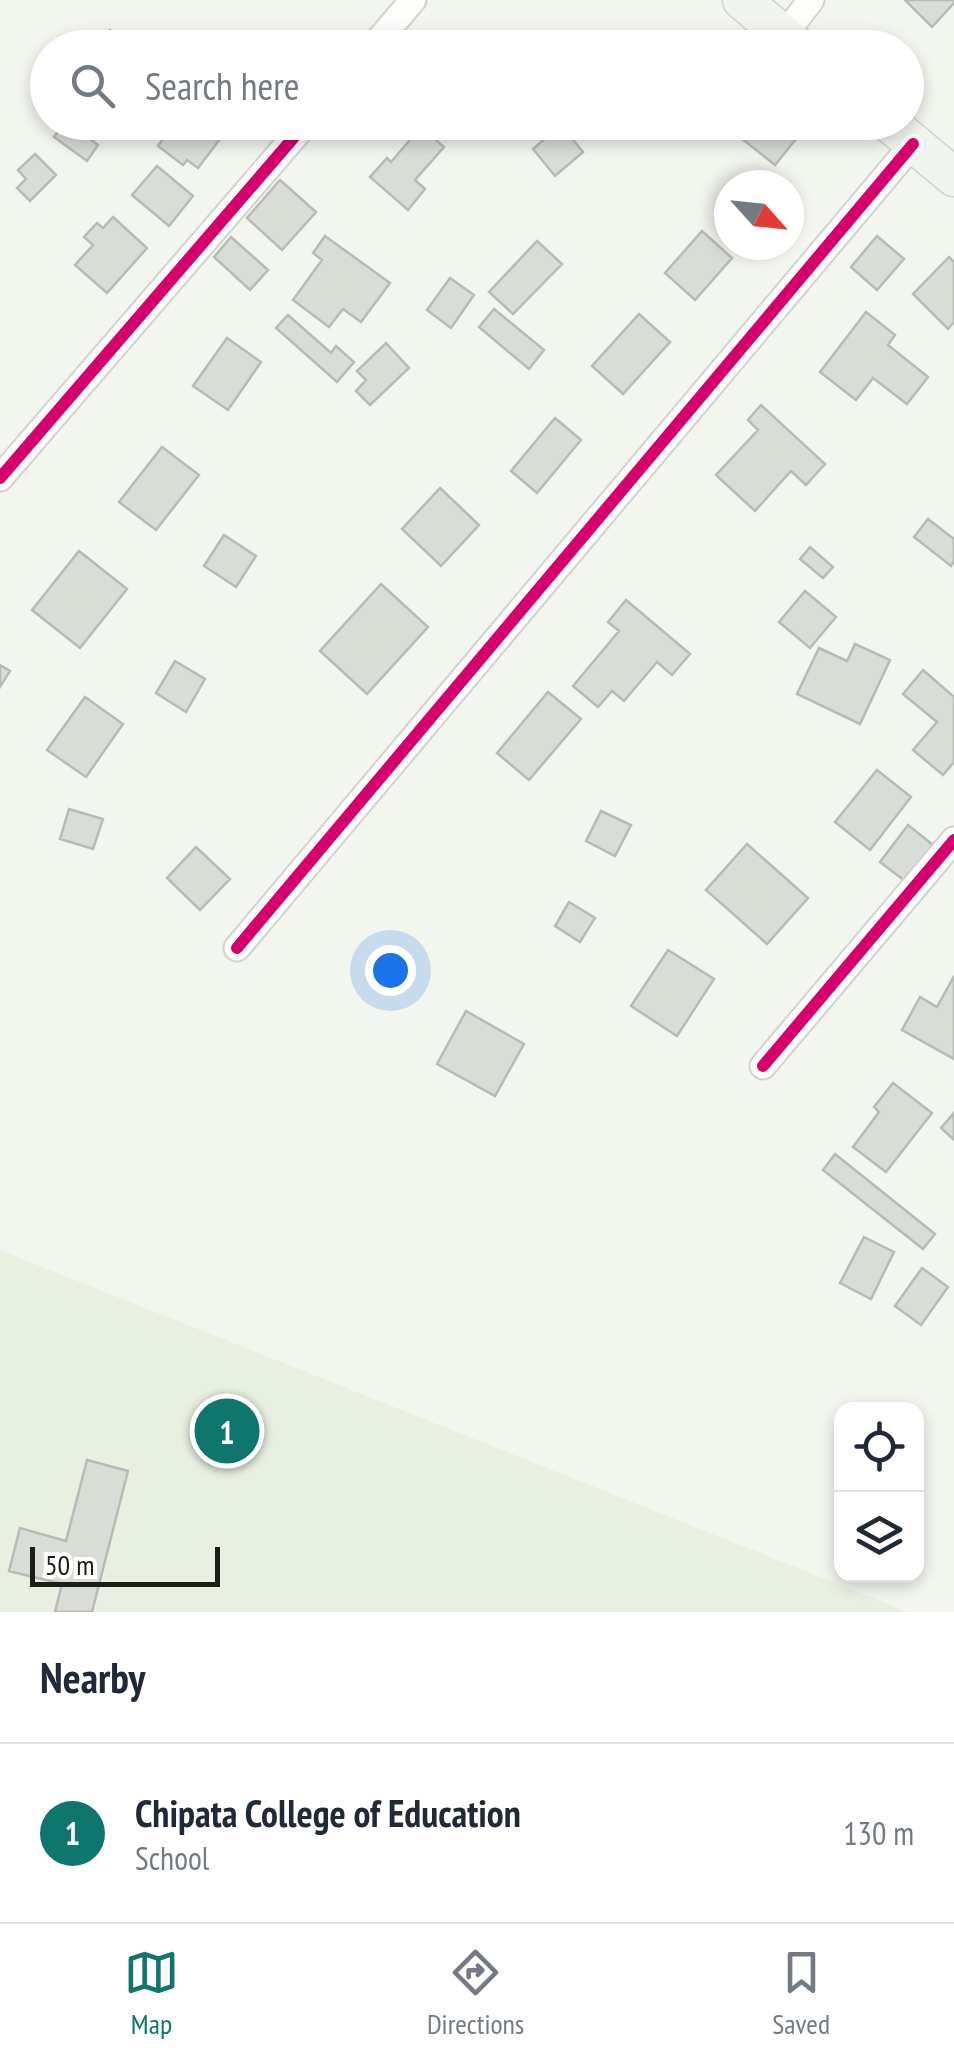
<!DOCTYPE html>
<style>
body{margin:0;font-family:"PT Sans Narrow",sans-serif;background:#f6f6f7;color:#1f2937}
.controls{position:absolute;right:30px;bottom:30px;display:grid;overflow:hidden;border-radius:20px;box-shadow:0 5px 15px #0003}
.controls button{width:90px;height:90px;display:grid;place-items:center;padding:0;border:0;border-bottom:2px solid #e0e1e3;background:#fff;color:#1f2937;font:50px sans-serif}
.compass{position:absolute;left:714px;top:170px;width:90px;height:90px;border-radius:50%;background:#fff;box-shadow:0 5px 15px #0003;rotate:117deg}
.scale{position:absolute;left:30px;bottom:25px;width:190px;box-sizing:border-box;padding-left:10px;border:5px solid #1a1d18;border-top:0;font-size:28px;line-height:35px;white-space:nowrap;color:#1a1d18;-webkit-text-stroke:8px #fff;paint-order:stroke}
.you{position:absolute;left:390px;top:970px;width:35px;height:35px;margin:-25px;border:8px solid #fff;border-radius:50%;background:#1a73e8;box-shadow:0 0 0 15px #1a73e833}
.badge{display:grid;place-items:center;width:65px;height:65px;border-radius:50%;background:#0f766e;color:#fff;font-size:32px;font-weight:700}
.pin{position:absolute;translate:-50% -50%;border:5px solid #fff;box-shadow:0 2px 10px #0006}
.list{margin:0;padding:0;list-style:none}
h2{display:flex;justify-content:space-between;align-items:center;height:130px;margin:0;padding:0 40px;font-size:42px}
h2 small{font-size:32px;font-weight:400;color:#747a83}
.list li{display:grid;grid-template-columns:65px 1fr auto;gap:30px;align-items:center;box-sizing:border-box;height:180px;padding:0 40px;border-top:2px solid #e0e1e3}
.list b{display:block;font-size:38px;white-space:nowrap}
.list p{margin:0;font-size:32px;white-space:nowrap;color:#747a83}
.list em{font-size:32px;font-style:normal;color:#747a83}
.icon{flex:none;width:55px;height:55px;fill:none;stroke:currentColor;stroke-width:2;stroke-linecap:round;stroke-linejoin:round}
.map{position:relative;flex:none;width:954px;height:1612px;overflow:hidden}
.search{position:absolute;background:#fff;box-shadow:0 5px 15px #0003;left:30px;right:30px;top:30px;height:110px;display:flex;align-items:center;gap:25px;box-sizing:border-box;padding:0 35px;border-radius:55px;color:#747a83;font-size:38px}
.sheet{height:310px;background:#fff}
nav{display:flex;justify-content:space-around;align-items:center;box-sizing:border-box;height:140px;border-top:2px solid #e0e1e3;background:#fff;font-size:28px;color:#747a83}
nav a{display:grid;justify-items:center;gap:5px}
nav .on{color:#0f766e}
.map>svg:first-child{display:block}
</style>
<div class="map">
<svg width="954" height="1612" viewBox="0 0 954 1612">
<rect width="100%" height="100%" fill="#f2f6ee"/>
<path fill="#e8f1e1" d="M 0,1250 L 908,1612 L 0,1612 Z"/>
<path fill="#d9ddd6" stroke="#b8bbb5" stroke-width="2.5" d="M 905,0 L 954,0 L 954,3 L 932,27 Z
M 110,30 L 132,47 L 131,48 L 97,48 Z
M 621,32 L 639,48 L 607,48 Z
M 64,122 L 71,122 L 76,126 L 78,123 L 89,131 L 86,136 L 98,145 L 87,161 L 54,137 Z
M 145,122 L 213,122 L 207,130 L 220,139 L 198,168 L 187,160 L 183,165 L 158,146 L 164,137 Z
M 745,122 L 798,122 L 805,128 L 775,165 L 736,134 Z
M 561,125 L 583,152 L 555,176 L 533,149 Z
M 421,127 L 444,147 L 415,180 L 425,189 L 408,210 L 370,177 L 387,158 L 391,162 Z
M 35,154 L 56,175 L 30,201 L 17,188 L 26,179 L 18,170 Z
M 157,166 L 193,196 L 169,226 L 132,195 Z
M 280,180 L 316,212 L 282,250 L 247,218 Z
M 113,217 L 147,248 L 107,293 L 75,265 L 93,245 L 84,237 L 97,223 L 103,228 Z
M 702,231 L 732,258 L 695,300 L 665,273 Z
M 325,236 L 390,283 L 361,322 L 343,309 L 329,327 L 293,300 L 322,260 L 313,253 Z
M 877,236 L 904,259 L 877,290 L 851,267 Z
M 231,237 L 268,270 L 250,290 L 214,257 Z
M 537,241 L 562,264 L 513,314 L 489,292 Z
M 949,257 L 954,262 L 954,322 L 948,329 L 913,294 Z
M 450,278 L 474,295 L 451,328 L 427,310 Z
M 494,309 L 544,350 L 529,369 L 479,327 Z
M 866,312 L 895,335 L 888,345 L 928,377 L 907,404 L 873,378 L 856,400 L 820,372 Z
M 639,314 L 670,342 L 623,394 L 592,366 Z
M 288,315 L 331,353 L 336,346 L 354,362 L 337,382 L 276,328 Z
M 227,338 L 261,362 L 228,410 L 193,386 Z
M 386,343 L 409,368 L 370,405 L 356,391 L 366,380 L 357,371 Z
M 761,405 L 825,464 L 806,485 L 791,471 L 755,511 L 716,475 L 758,430 L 748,420 Z
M 555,418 L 581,440 L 537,493 L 511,471 Z
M 162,447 L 199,475 L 156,530 L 119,502 Z
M 440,488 L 479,525 L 441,566 L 402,529 Z
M 928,519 L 954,539 L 954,561 L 951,566 L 914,537 Z
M 224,535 L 256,556 L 236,587 L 204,566 Z
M 810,547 L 833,567 L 823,578 L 800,559 Z
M 79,551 L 127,589 L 80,648 L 32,610 Z
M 381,584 L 428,627 L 367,694 L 320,651 Z
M 805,591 L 836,617 L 810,648 L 779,622 Z
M 626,600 L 690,654 L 672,675 L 657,662 L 624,701 L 612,691 L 598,707 L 573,686 L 619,631 L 608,622 Z
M 855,644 L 890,660 L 860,724 L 797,694 L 819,648 L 847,661 Z
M 175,661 L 205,679 L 186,712 L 156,693 Z
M 0,665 L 10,671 L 0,687 Z
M 923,670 L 954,697 L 954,762 L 943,775 L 913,750 L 937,722 L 903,694 Z
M 548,692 L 581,719 L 529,780 L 497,753 Z
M 85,697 L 123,724 L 86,777 L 47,750 Z
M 877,770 L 911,797 L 870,850 L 835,822 Z
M 69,809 L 103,819 L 93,849 L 60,839 Z
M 601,811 L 631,825 L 615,856 L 586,841 Z
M 908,825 L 933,845 L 905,881 L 880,862 Z
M 747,844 L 808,898 L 767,944 L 706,890 Z
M 196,847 L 230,879 L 200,910 L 167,878 Z
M 569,902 L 595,918 L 580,942 L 555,926 Z
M 668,950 L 714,979 L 677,1036 L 631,1006 Z
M 954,976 L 954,1059 L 902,1030 L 920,997 L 937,1007 Z
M 466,1011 L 524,1044 L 495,1096 L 437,1064 Z
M 893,1083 L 932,1113 L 886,1172 L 853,1147 L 879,1112 L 874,1107 Z
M 954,1113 L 954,1137 L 953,1139 L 941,1128 Z
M 835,1154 L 935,1234 L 923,1249 L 823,1170 Z
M 864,1237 L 894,1252 L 871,1299 L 840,1283 Z
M 922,1268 L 948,1287 L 921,1325 L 895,1306 Z
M 87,1460 L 128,1471 L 92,1612 L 55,1612 L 62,1584 L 9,1571 L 20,1528 L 66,1541 Z"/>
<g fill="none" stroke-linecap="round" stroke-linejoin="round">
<defs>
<path id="street" d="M 784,35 L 811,0
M 372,48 L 413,0
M 0,478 L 307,122
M 237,948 L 913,144
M 763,1066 L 954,840"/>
<path id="secondary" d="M 742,0 L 799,48
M 888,122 L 954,177"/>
</defs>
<use href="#street" stroke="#d1d3ce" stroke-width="29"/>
<use href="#secondary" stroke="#d1d3ce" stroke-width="41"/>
<use href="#street" stroke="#fdfefc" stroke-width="25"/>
<use href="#secondary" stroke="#f2f4f0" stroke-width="38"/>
<defs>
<path id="cycleway" d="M 0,478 L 307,122
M 237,948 L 913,144
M 763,1066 L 954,840"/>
</defs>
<use href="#cycleway" stroke="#fff" stroke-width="19"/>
<use href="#cycleway" stroke="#d6006c" stroke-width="12"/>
</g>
</svg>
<div class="controls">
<button><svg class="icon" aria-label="locate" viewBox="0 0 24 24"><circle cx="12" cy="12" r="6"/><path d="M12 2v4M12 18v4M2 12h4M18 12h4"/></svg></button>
<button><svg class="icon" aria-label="layers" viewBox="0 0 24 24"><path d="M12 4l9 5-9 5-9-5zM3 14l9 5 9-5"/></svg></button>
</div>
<svg class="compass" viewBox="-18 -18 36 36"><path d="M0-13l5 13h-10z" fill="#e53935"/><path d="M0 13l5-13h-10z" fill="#747a83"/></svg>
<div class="scale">50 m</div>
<div class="you"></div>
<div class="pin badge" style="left:227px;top:1431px">1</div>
<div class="search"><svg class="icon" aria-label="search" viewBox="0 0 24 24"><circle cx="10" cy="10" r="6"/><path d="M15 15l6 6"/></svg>Search here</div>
</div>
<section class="sheet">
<h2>Nearby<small></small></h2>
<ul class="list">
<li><span class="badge">1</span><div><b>Chipata College of Education</b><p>School</p></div><em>130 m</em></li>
</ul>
</section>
<nav>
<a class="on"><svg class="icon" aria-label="map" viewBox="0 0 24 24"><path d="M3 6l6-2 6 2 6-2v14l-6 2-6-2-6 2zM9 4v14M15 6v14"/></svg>Map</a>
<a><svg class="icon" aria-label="directions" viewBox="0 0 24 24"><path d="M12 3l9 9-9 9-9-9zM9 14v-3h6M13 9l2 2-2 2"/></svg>Directions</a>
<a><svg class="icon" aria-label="saved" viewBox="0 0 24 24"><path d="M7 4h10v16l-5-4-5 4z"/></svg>Saved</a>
</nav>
